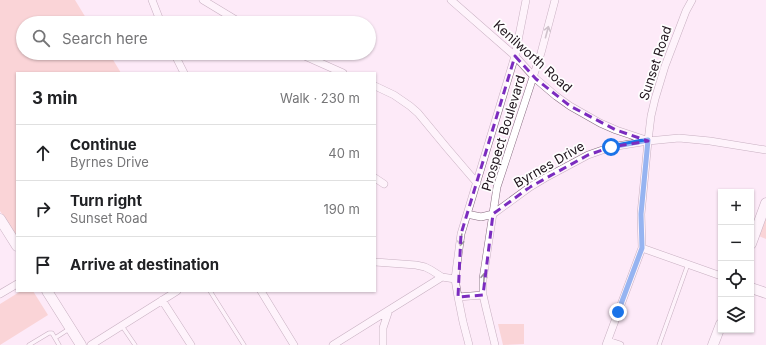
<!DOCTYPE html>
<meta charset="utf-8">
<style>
body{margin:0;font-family:Inter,sans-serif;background:#f2f2f2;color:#202124}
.controls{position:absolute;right:12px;bottom:12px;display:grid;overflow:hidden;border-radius:0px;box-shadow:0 1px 3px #0004}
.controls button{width:36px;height:36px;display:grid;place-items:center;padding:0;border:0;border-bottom:1px solid #e0e0e0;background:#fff;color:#202124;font:20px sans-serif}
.stop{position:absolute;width:12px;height:12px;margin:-9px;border:3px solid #1a73e8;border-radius:50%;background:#fff}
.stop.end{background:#1a73e8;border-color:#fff;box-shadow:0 1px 4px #0008}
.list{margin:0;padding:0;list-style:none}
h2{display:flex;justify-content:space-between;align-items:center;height:52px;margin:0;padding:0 16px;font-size:17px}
h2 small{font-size:13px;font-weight:400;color:#757577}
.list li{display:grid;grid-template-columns:26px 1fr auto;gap:12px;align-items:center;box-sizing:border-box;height:56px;padding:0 16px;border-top:1px solid #e0e0e0}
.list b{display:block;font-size:15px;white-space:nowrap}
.list p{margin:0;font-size:13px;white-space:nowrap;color:#757577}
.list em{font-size:13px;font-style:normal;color:#757577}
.icon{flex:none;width:22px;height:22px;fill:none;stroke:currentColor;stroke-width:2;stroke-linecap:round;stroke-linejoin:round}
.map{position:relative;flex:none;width:766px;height:345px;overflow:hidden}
.search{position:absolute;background:#fff;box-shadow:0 1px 3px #0004;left:16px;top:16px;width:360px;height:44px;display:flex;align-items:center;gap:10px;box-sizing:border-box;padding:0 14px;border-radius:22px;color:#757577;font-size:15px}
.panel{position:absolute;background:#fff;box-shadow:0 1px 3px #0004;left:16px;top:72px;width:360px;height:220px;border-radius:0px}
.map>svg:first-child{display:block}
</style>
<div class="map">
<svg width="766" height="345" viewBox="0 0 766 345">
<rect width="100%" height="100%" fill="#fdeaf8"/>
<path fill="#f7bbaf" d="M 0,0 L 75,0 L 89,23 L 23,23 L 23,53 L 109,53 L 121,73 L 17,73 L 17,237 L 0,211 Z
M 766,218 L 766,239 L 759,236 Z
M 21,291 L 33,291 L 48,315 L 0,345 L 0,304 Z
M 498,324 L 524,324 L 524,344 L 503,345 Z"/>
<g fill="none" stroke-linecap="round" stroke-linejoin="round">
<defs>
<path id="service" d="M 210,291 L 244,345
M 122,326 L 135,345
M 55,338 L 69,329
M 29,345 L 49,333 L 52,333 L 59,345
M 659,345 L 688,264"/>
<path id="minor" d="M 152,0 L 161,23
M 203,0 L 241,23
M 451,0 L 515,56 L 536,79 L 556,96 L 570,106 L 600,123 L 616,130 L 646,140
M 174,53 L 184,73
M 298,53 L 343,73
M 375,86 L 394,95 L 410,106 L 418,113 L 447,148 L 477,183
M 375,178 L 384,184
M 467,214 L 481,217 L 493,214 L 530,187 L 545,178 L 588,155 L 611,147 L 648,141 L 679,138 L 710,141 L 766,150
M 642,248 L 721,276
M 375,262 L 416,265 L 425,267 L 431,270 L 442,277 L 455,279
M 261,291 L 294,345
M 0,294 L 17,284
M 458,297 L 483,295
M 162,300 L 191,345
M 608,341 L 620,345
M 91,345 L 177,291
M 333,345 L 389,310
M 383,345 L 383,328 L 389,310 L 442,277
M 469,345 L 463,322 L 458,297 L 455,279 L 461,234 L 515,56 L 526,0
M 495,345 L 486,308 L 483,295 L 483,279 L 497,187 L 541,53 L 555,0
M 606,345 L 642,248 L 641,214 L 648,141 L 651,116 L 655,99 L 665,66 L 686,11 L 692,0"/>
<path id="secondary" d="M 0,219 L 17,246
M 751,244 L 766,203
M 751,288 L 766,293
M 47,291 L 81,345
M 713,345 L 721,324"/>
</defs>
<use href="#service" stroke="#866b7f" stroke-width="4.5"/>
<use href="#minor" stroke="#866b7f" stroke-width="8"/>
<use href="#secondary" stroke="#866b7f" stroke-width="11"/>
<use href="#service" stroke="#fff" stroke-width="3.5"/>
<use href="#minor" stroke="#fff" stroke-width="7"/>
<use href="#secondary" stroke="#fff" stroke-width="10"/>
</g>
<defs><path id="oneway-shaft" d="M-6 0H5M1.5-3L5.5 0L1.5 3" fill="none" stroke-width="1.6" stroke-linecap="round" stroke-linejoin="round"/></defs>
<g stroke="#999498">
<use href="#oneway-shaft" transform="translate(547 32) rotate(-75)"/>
<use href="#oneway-shaft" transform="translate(461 240) rotate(98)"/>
<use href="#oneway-shaft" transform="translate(484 279) rotate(-87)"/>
</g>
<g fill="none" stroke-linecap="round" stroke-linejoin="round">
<path stroke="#1a73e8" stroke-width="5" d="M 611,147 L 648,140 L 641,214 L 642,248 L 618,312"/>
</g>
<path d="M0 0H766V345H0ZM 515,56 L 536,79 L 570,106 L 616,130 L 648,141 L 611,147 L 588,155 L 530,187 L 493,214 L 483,295 L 458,297 L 461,234 Z" fill="#fdeaf8" fill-opacity=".55" fill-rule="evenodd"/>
<path fill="none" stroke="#7b2cbf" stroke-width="3" stroke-dasharray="8 5" stroke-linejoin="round" d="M 515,56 L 536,79 L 570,106 L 616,130 L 648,141 L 611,147 L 588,155 L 530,187 L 493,214 L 483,295 L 458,297 L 461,234 Z"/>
<g text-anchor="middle" stroke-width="3.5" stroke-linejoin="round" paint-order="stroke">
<g font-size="13" fill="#1d121a" stroke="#fefefe">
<text transform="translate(533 56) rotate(42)" y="5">Kenilworth Road</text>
<text transform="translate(655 63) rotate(-72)" y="5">Sunset Road</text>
<text transform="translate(503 133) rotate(-73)" y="5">Prospect Boulevard</text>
<text transform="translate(549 164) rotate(-30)" y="5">Byrnes Drive</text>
</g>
</g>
</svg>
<div class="controls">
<button>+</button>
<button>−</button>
<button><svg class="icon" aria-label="locate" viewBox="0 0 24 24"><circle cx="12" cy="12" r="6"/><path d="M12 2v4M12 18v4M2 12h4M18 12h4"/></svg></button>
<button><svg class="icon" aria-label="layers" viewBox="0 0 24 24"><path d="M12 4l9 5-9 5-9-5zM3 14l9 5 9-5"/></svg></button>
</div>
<div class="stop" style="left:611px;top:147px"></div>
<div class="stop end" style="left:618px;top:312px"></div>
<div class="search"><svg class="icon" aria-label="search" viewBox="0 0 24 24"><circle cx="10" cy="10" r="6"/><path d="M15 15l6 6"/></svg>Search here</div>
<section class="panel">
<h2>3 min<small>Walk · 230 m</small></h2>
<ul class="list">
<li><svg class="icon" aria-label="ahead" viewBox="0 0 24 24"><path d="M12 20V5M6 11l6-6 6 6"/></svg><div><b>Continue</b><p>Byrnes Drive</p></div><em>40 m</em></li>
<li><svg class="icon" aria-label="right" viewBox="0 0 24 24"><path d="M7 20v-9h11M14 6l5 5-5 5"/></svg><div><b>Turn right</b><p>Sunset Road</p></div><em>190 m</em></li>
<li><svg class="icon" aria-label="arrive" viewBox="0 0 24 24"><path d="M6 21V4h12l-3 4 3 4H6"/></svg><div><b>Arrive at destination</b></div></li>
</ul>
</section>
</div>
